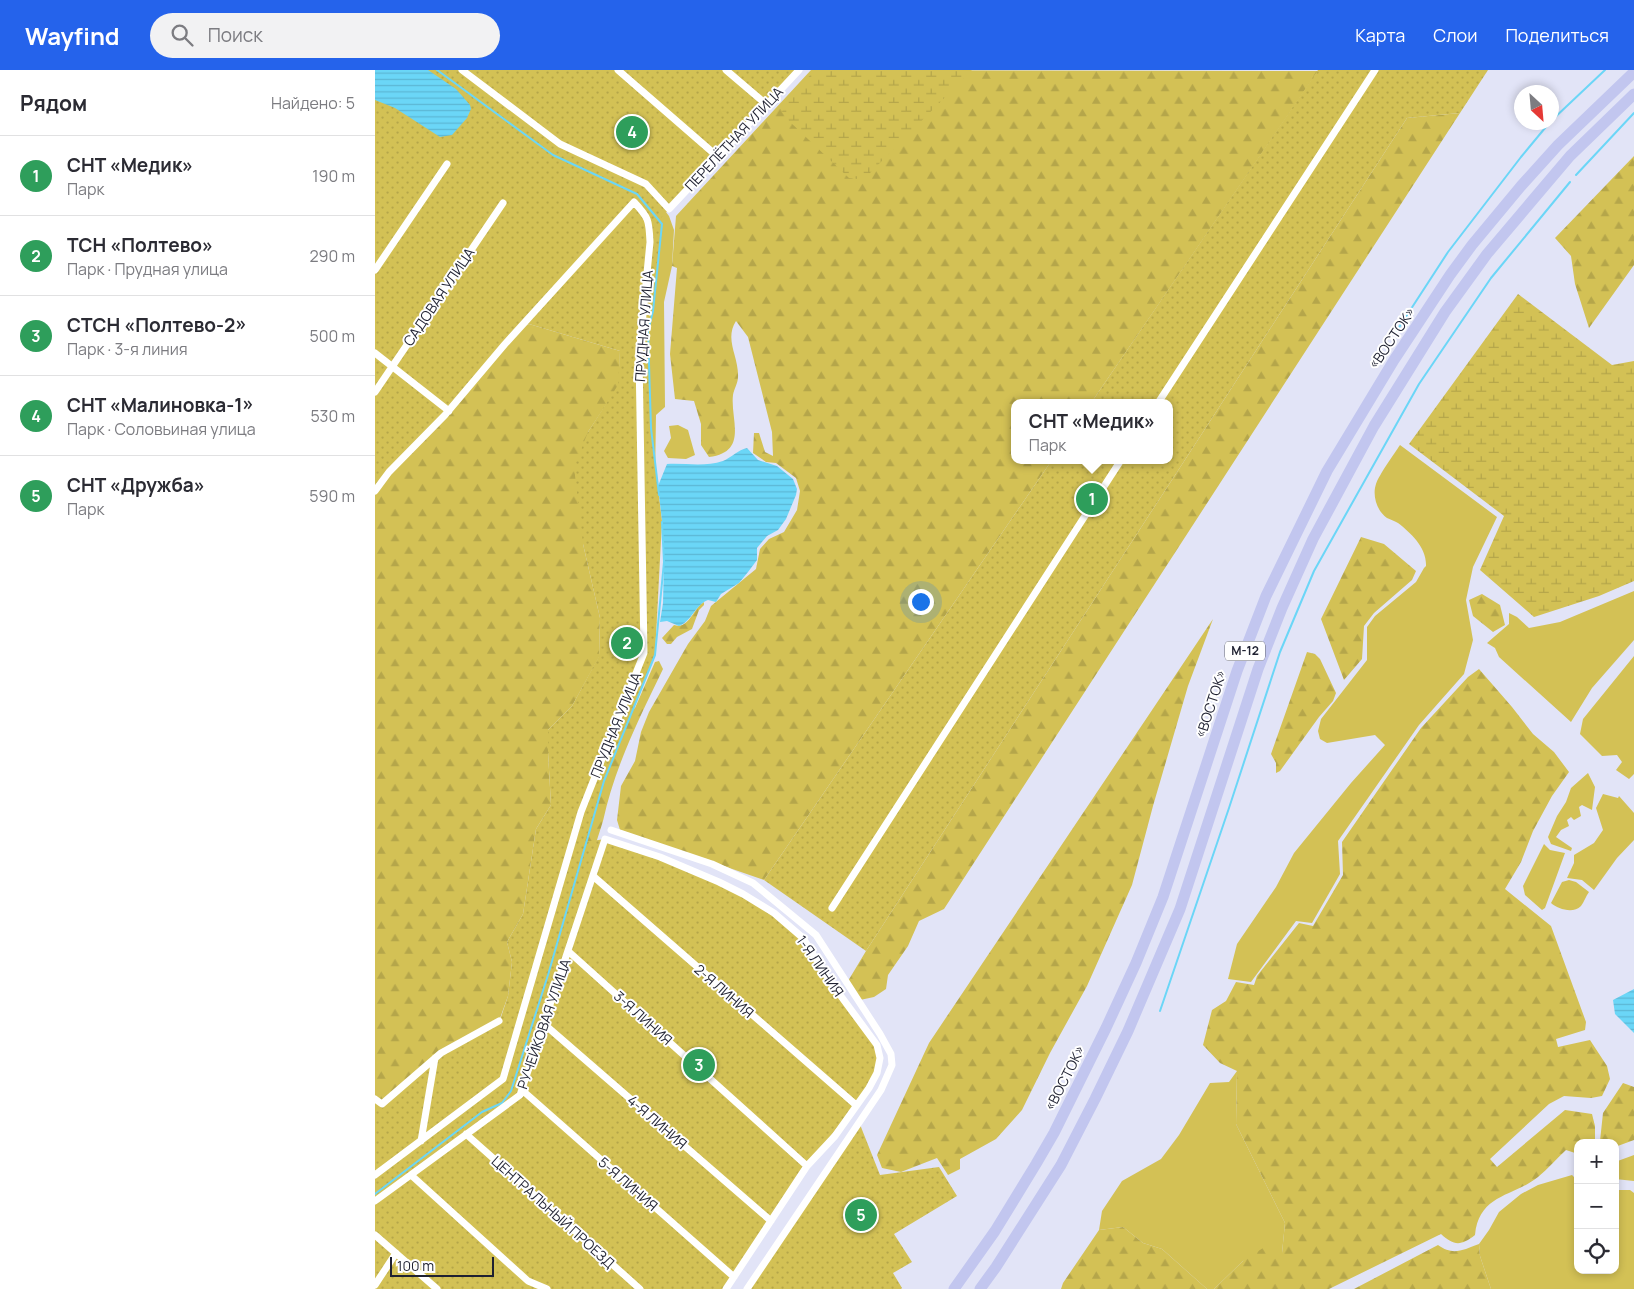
<!DOCTYPE html>
<html lang="ru">
<meta charset="utf-8">
<style>
body{margin:0;font-family:Manrope,sans-serif;background:#f2f2f3;color:#2b2b33}
.controls{position:absolute;right:15px;bottom:15px;display:grid;overflow:hidden;border-radius:10px;box-shadow:0 2px 8px #0003}
.controls button{width:45px;height:45px;display:grid;place-items:center;padding:0;border:0;border-bottom:1px solid #e1e1e2;background:#fff;color:#2b2b33;font:25px sans-serif}
.compass{position:absolute;left:1139px;top:15px;width:45px;height:45px;border-radius:50%;background:#fff;box-shadow:0 2px 8px #0003;rotate:154deg}
.scale{position:absolute;left:15px;bottom:12px;width:104px;box-sizing:border-box;padding-left:5px;border:2px solid #1f2131;border-top:0;font-size:14px;line-height:18px;white-space:nowrap;color:#1f2131;-webkit-text-stroke:4px #fff;paint-order:stroke}
.you{position:absolute;left:545px;top:531px;width:18px;height:18px;margin:-12px;border:4px solid #fff;border-radius:50%;background:#1a73e8;box-shadow:0 0 0 8px #1a73e833}
.badge{display:grid;place-items:center;width:32px;height:32px;border-radius:50%;background:#2563eb;color:#fff;font-size:16px;font-weight:700}
.pin{position:absolute;translate:-50% -50%;border:2px solid #fff;box-shadow:0 1px 5px #0006}
.popup{position:absolute;left:636px;top:329px;width:162px;height:65px;box-sizing:border-box;display:grid;place-content:center;border-radius:10px;background:#fff;filter:drop-shadow(0 1px 4px #0005);font-size:16px;white-space:nowrap;color:#7c7c81}
.popup b{font-size:19px;color:#2b2b33}
.popup::after{content:'';position:absolute;left:50%;top:100%;margin-left:-10px;border:10px solid transparent;border-top-color:#fff}
.list{margin:0;padding:0;list-style:none}
h2{display:flex;justify-content:space-between;align-items:center;height:65px;margin:0;padding:0 20px;font-size:21px}
h2 small{font-size:16px;font-weight:400;color:#7c7c81}
.list li{display:grid;grid-template-columns:32px 1fr auto;gap:15px;align-items:center;box-sizing:border-box;height:80px;padding:0 20px;border-top:1px solid #e1e1e2}
.list b{display:block;font-size:19px;white-space:nowrap}
.list p{margin:0;font-size:16px;white-space:nowrap;color:#7c7c81}
.list em{font-size:16px;font-style:normal;color:#7c7c81}
.icon{flex:none;width:28px;height:28px;fill:none;stroke:currentColor;stroke-width:2;stroke-linecap:round;stroke-linejoin:round}
.map{position:relative;flex:none;width:1259px;height:1219px;overflow:hidden}
header{display:flex;align-items:center;gap:30px;box-sizing:border-box;height:70px;padding:0 25px;background:#2563eb;color:#fff}
header strong{font-size:24px}
nav{display:flex;gap:28px;margin-inline-start:auto;font-size:18px}
.search{width:350px;height:45px;background:#f2f2f3;display:flex;align-items:center;gap:12px;box-sizing:border-box;padding:0 18px;border-radius:28px;color:#7c7c81;font-size:19px}
main{display:flex}
aside{flex:1;background:#fff}
.map>svg:first-child{display:block}
</style>
<header>
<strong>Wayfind</strong>
<div class="search"><svg class="icon" aria-label="search" viewBox="0 0 24 24"><circle cx="10" cy="10" r="6"/><path d="M15 15l6 6"/></svg>Поиск</div>
<nav><a>Карта</a><a>Слои</a><a>Поделиться</a></nav>
</header>
<main>
<aside>
<h2>Рядом<small>Найдено: 5</small></h2>
<ul class="list">
<li><span class="badge" style="background:#2e9e5b">1</span><div><b>СНТ «Медик»</b><p>Парк</p></div><em>190 m</em></li>
<li><span class="badge" style="background:#2e9e5b">2</span><div><b>ТСН «Полтево»</b><p>Парк · Прудная улица</p></div><em>290 m</em></li>
<li><span class="badge" style="background:#2e9e5b">3</span><div><b>СТСН «Полтево-2»</b><p>Парк · 3-я линия</p></div><em>500 m</em></li>
<li><span class="badge" style="background:#2e9e5b">4</span><div><b>СНТ «Малиновка-1»</b><p>Парк · Соловьиная улица</p></div><em>530 m</em></li>
<li><span class="badge" style="background:#2e9e5b">5</span><div><b>СНТ «Дружба»</b><p>Парк</p></div><em>590 m</em></li>
</ul>
</aside>
<div class="map">
<svg width="1259" height="1219" viewBox="0 0 1259 1219">
<defs>
<pattern id="forest-firs" width="22" height="20" patternUnits="userSpaceOnUse" patternTransform="scale(1.25)"><rect width="22" height="20" fill="#d3c155"/><path d="M5 1l3.5 6h-7zM16 11l3.5 6h-7z" fill="#b5a64a"/></pattern>
<pattern id="wetland-marsh" width="20" height="14" patternUnits="userSpaceOnUse" patternTransform="scale(1.25)"><rect width="20" height="14" fill="#d3c155"/><path d="M1 5h8M5 5V1M11 12h8M15 12V8" fill="none" stroke="#b5a64a"/></pattern>
<pattern id="park-dots" width="8" height="8" patternUnits="userSpaceOnUse" patternTransform="scale(1.25)"><rect width="8" height="8" fill="#d3c155"/><path d="M2 2h.1M6 6h.1" fill="none" stroke="#b5a64a" stroke-width="1.8" stroke-linecap="round"/></pattern>
<pattern id="water-rules" width="6" height="5" patternUnits="userSpaceOnUse" patternTransform="scale(1.25)"><rect width="6" height="5" fill="#6bd6f7"/><path d="M0 2.5h6" fill="none" stroke="#5cb7d4"/></pattern>
</defs>
<rect width="100%" height="100%" fill="#e2e4f7"/>
<path fill="#d3c155" d="M 244,103 L 271,116 L 294,146 L 299,160 L 297,196 L 289,232 L 290,337 L 281,345 L 278,542 Z
M 303,355 L 313,360 L 320,385 L 311,389 L 293,388 L 289,381 L 296,368 L 294,356 Z
M 1025,375 L 1122,447 L 1098,497 L 1091,530 L 1098,570 L 1089,604 L 1044,655 L 963,771 L 965,804 L 937,853 L 921,851 L 876,912 L 853,909 L 862,874 L 901,817 L 919,783 L 976,713 L 1010,675 L 1000,665 L 952,673 L 945,669 L 943,661 L 946,649 L 992,590 L 992,557 L 1000,546 L 1041,512 L 1049,498 L 1051,496 C 1052,478 1036,463 1023,453 C 1020,451 1016,450 1012,448 C 1002,441 997,426 1001,414 C 1004,405 1019,384 1025,375 Z
M 1259,521 L 1259,570 L 1217,618 L 1196,652 L 1124,587 L 1120,578 L 1112,573 L 1134,554 L 1134,543 L 1142,547 L 1154,558 L 1185,552 Z
M 1259,586 L 1259,704 L 1254,709 L 1241,700 L 1247,692 L 1242,685 L 1227,686 L 1205,664 L 1208,649 Z
M 1213,703 L 1220,717 L 1217,740 L 1207,735 L 1204,737 L 1206,746 L 1199,750 L 1196,747 L 1192,750 L 1194,756 L 1186,760 L 1181,767 L 1197,778 L 1196,781 L 1176,774 L 1173,767 L 1182,746 L 1191,732 L 1196,718 Z
M 1228,724 L 1243,728 L 1244,726 L 1259,743 L 1259,770 L 1242,788 L 1219,820 L 1207,810 L 1192,808 L 1199,793 L 1199,785 L 1219,773 L 1228,760 L 1221,738 Z
M 1169,774 L 1175,780 L 1190,783 L 1170,838 L 1167,840 L 1150,825 L 1148,816 Z
M 1194,810 L 1201,812 L 1214,822 C 1211,826 1209,832 1206,836 C 1198,844 1183,839 1176,833 L 1187,812 Z
M 862,1001 L 861,1054 L 910,1153 L 907,1183 L 868,1191 L 839,1219 L 832,1219 L 787,1179 L 768,1173 L 748,1157 L 724,1160 L 727,1141 L 747,1111 L 786,1089 L 804,1065 L 835,1013 L 854,1012 Z
M 1259,1085 L 1259,1111 L 1240,1109 L 1240,1092 Z
M 1197,1105 L 1203,1111 L 1203,1200 L 1240,1200 L 1240,1120 L 1255,1120 L 1259,1123 L 1259,1219 L 1116,1219 L 1105,1186 L 1104,1174 L 1114,1160 L 1124,1142 L 1146,1124 L 1163,1115 Z"/>
<path fill="url(#forest-firs)" d="M 436,0 L 943,1 L 716,333 L 640,333 L 640,390 L 677,390 L 389,810 L 245,760 L 242,750 L 246,716 L 260,691 L 266,662 L 274,642 L 313,574 L 330,551 L 336,536 L 381,499 L 385,479 L 394,469 L 409,462 L 422,440 L 425,421 L 421,408 L 401,393 L 391,392 L 378,383 L 379,363 L 384,363 L 390,382 L 398,386 L 397,362 L 373,267 L 361,251 C 349,270 364,286 363,307 C 363,313 359,319 358,325 C 355,349 374,382 334,387 L 326,375 L 326,354 L 319,331 L 300,329 L 295,284 L 302,198 L 297,196 L 301,146 Z
M 1085,43 L 569,839 L 544,851 L 533,876 L 513,905 L 511,919 L 499,927 L 485,930 L 470,916 L 491,881 L 1032,48 Z
M 1259,86 L 1259,195 L 1214,258 L 1200,214 L 1196,186 L 1180,168 Z
M 154,254 L 245,281 L 244,315 L 213,362 L 208,474 L 225,548 L 224,587 L 197,636 L 173,660 L 173,682 L 176,735 L 161,759 L 148,844 L 132,872 L 137,892 L 133,926 L 124,951 L 7,1034 L 0,1029 L 0,424 L 37,378 L 144,258 Z
M 986,467 L 1009,474 L 1041,501 L 1037,510 L 999,543 L 989,556 L 987,589 L 969,610 L 946,549 Z
M 1107,524 L 1125,535 L 1130,555 L 1118,562 L 1098,546 L 1094,530 Z
M 329,532 L 329,535 L 324,540 L 317,559 L 302,567 L 296,574 L 292,574 L 287,568 L 299,555 C 314,560 318,538 329,532 Z
M 838,549 L 813,616 L 778,736 L 757,815 L 712,916 L 675,983 L 647,1040 L 621,1069 L 585,1089 L 585,1099 L 573,1105 L 562,1088 L 526,1102 L 507,1098 L 502,1085 L 554,973 Z
M 932,582 L 940,584 L 945,589 L 961,623 L 958,631 L 944,647 L 905,701 L 901,703 L 901,693 L 896,684 Z
M 284,591 L 288,599 C 264,649 240,696 228,751 L 142,1023 L 97,1035 L 177,863 L 252,643 L 260,638 L 280,592 Z
M 1104,599 L 1137,637 L 1158,664 L 1179,682 L 1194,702 L 1177,726 L 1158,761 L 1146,792 L 1130,819 L 1176,856 L 1211,952 L 1210,960 L 1181,969 L 1183,977 L 1215,970 L 1232,996 L 1235,1009 L 1227,1026 L 1216,1028 L 1189,1026 L 1174,1034 L 1115,1089 L 1122,1097 L 1190,1040 L 1217,1044 L 1220,1056 L 1220,1073 L 1203,1073 L 1203,1084 L 1191,1080 C 1182,1088 1173,1099 1163,1107 C 1138,1127 1104,1124 1100,1165 C 1086,1176 1079,1176 1066,1164 L 954,1219 L 839,1219 L 868,1191 L 888,1178 L 907,1183 L 910,1153 L 861,1054 L 862,1001 L 845,993 L 828,975 L 837,940 L 851,931 L 861,912 L 879,915 L 882,906 L 924,853 L 938,856 L 968,805 L 967,772 L 1046,658 L 1093,607 Z
M 1248,1013 L 1259,1017 L 1259,1070 L 1240,1077 L 1240,1073 L 1221,1073 L 1225,1071 L 1228,1043 Z
M 748,1157 L 768,1173 L 787,1179 L 832,1219 L 686,1219 L 688,1213 L 724,1160 Z
M 1104,1174 L 1105,1186 L 1116,1219 L 979,1219 L 1063,1175 C 1078,1186 1088,1180 1104,1174 Z"/>
<path fill="url(#wetland-marsh)" d="M 440,0 L 597,0 L 493,105 L 483,109 L 474,108 L 414,51 L 407,42 L 411,31 Z
M 1143,224 L 1237,295 L 1259,291 L 1259,511 L 1224,526 L 1159,547 L 1105,500 L 1129,446 L 1034,374 Z"/>
<path fill="url(#park-dots)" d="M 0,0 L 424,0 L 284,150 L 287,154 L 286,173 L 278,241 L 273,261 L 276,358 L 287,451 L 280,585 L 229,711 L 210,772 L 230,769 L 285,787 L 368,824 L 428,868 L 502,975 L 505,988 L 494,1017 L 432,1096 L 351,1219 L 0,1219 L 0,1029 L 8,1034 L 66,983 L 125,950 L 133,926 L 137,892 L 132,872 L 148,844 L 161,759 L 176,735 L 173,682 L 173,660 L 197,636 L 224,586 L 225,548 L 208,474 L 199,397 L 213,362 L 243,315 L 245,281 L 154,254 L 144,258 L 37,378 L 0,424 Z
M 943,0 L 1113,0 L 1085,43 L 1032,48 L 491,881 L 389,810 L 677,390 L 794,390 L 794,333 L 716,333 Z
M 484,1052 L 505,1105 L 564,1097 L 582,1126 L 519,1164 L 537,1192 L 518,1203 L 527,1218 L 526,1219 L 372,1219 Z"/>
<path fill="url(#water-rules)" d="M 0,0 L 53,0 L 81,19 L 95,35 L 96,39 L 92,48 L 77,65 L 65,67 L 20,38 L 0,30 Z
M 372,378 L 383,390 L 402,396 L 418,409 L 422,419 L 421,425 L 411,449 L 403,460 L 392,466 L 382,478 L 382,490 L 373,502 L 364,513 L 346,524 L 341,532 L 333,530 C 320,535 317,551 304,556 L 292,551 L 285,552 L 288,533 L 289,492 L 287,451 L 283,416 L 292,394 C 311,393 330,397 348,391 C 357,387 363,380 372,378 Z
M 1259,919 L 1259,963 L 1240,944 L 1238,930 Z"/>
<g fill="none" stroke-linecap="round" stroke-linejoin="round">
<path stroke="#6bd6f7" stroke-width="2" d="M 62,0 L 178,85 L 262,124 L 287,154 L 278,241 L 273,261 L 276,358 L 284,425
M 1176,51 L 1230,0
M 1201,105 L 1259,43
M 1021,262 L 1073,182 L 1146,87 L 1175,52
M 785,941 L 854,738 L 905,582 L 939,501 L 1044,314 L 1116,208 L 1195,112
M 0,1124 L 107,1042 L 127,1033 L 136,1021 L 173,905 L 229,711 L 280,585 L 289,492 L 287,452"/>
<path stroke="#fff" stroke-width="7" d="M 87,0 L 185,74 L 271,114 L 294,139 L 424,0
M 243,0 L 343,87
M 351,0 L 392,35
M 0,200 L 72,94
M 0,283 L 74,341
M 0,322 L 128,133
M 783,333 L 1000,0
M 0,421 L 14,402 L 70,345 L 130,274 L 259,132 C 274,148 274,150 275,172 L 264,286 L 269,583 L 206,742 L 128,1009 L 0,1105
M 236,760 L 337,794 L 378,813 L 441,865 L 505,964 L 516,984 L 517,995 L 506,1020 L 372,1219
M 218,806 L 481,1035
M 457,838 L 746,390
M 193,881 L 432,1096
M 169,954 L 396,1151
M 147,1020 L 359,1207
M 0,1029 L 7,1034 L 66,983 L 124,951
M 91,1064 L 265,1219
M 46,1071 L 60,988
M 36,1105 L 153,1211 L 172,1219
M 0,1131 L 145,1025 L 230,769 L 285,787 L 344,812 L 368,824 L 399,843 L 428,868 L 454,910 L 502,975 L 505,988 L 502,1003 L 494,1018 L 460,1066 L 432,1096 L 351,1219
M 0,1165 L 62,1219
M 0,1215 L 21,1183"/>
<path stroke="#c2c6ef" stroke-width="11" d="M 579,1219 L 620,1161 L 661,1094 L 679,1063 L 731,958 L 761,893 L 788,827 L 862,601 L 891,526 L 952,401 L 1019,290 L 1075,205 L 1097,175 L 1146,116 L 1183,75 L 1259,2
M 605,1219 L 621,1197 L 686,1095 L 720,1029 L 753,961 L 805,839 L 883,599 L 907,538 L 938,469 L 999,356 L 1070,242 L 1112,184 L 1195,86 L 1259,24"/>
</g>
<g text-anchor="middle" stroke-width="4" stroke-linejoin="round" paint-order="stroke">
<rect fill="#fff" stroke="#62646f" stroke-width="1" x="850" y="571.5" width="40" height="19" rx="4"/>
<g font-size="12" font-weight="bold" fill="#1f2131">
<text x="870" y="585">М-12</text>
</g>
<g font-size="14" fill="#1f2131" stroke="#fff">
<text transform="translate(359 69) rotate(-47)" y="5">ПЕРЕЛЁТНАЯ УЛИЦА</text>
<text transform="translate(64 227) rotate(-56)" y="5">САДОВАЯ УЛИЦА</text>
<text transform="translate(269 256) rotate(-86)" y="5">ПРУДНАЯ УЛИЦА</text>
<text transform="translate(1017 268) rotate(-56)" y="5">«ВОСТОК»</text>
<text transform="translate(836 634) rotate(-72)" y="5">«ВОСТОК»</text>
<text transform="translate(241 655) rotate(-68)" y="5">ПРУДНАЯ УЛИЦА</text>
<text transform="translate(445 896) rotate(55)" y="5">1-Я ЛИНИЯ</text>
<text transform="translate(349 921) rotate(41)" y="5">2-Я ЛИНИЯ</text>
<text transform="translate(268 948) rotate(42)" y="5">3-Я ЛИНИЯ</text>
<text transform="translate(169 954) rotate(-71)" y="5">РУЧЕЙКОВАЯ УЛИЦА</text>
<text transform="translate(690 1008) rotate(-63)" y="5">«ВОСТОК»</text>
<text transform="translate(282 1052) rotate(41)" y="5">4-Я ЛИНИЯ</text>
<text transform="translate(253 1114) rotate(41)" y="5">5-Я ЛИНИЯ</text>
<text transform="translate(178 1142) rotate(42)" y="5">ЦЕНТРАЛЬНЫЙ ПРОЕЗД</text>
</g>
</g>
</svg>
<div class="controls">
<button>+</button>
<button>−</button>
<button><svg class="icon" aria-label="locate" viewBox="0 0 24 24"><circle cx="12" cy="12" r="6"/><path d="M12 2v4M12 18v4M2 12h4M18 12h4"/></svg></button>
</div>
<svg class="compass" viewBox="-18 -18 36 36"><path d="M0-13l5 13h-10z" fill="#e53935"/><path d="M0 13l5-13h-10z" fill="#7c7c81"/></svg>
<div class="scale">100 m</div>
<div class="you"></div>
<div class="pin badge" style="left:717px;top:429px;background:#2e9e5b">1</div>
<div class="popup"><b>СНТ «Медик»</b>Парк</div>
<div class="pin badge" style="left:252px;top:573px;background:#2e9e5b">2</div>
<div class="pin badge" style="left:324px;top:995px;background:#2e9e5b">3</div>
<div class="pin badge" style="left:257px;top:62px;background:#2e9e5b">4</div>
<div class="pin badge" style="left:486px;top:1145px;background:#2e9e5b">5</div>
</div>
</main>
